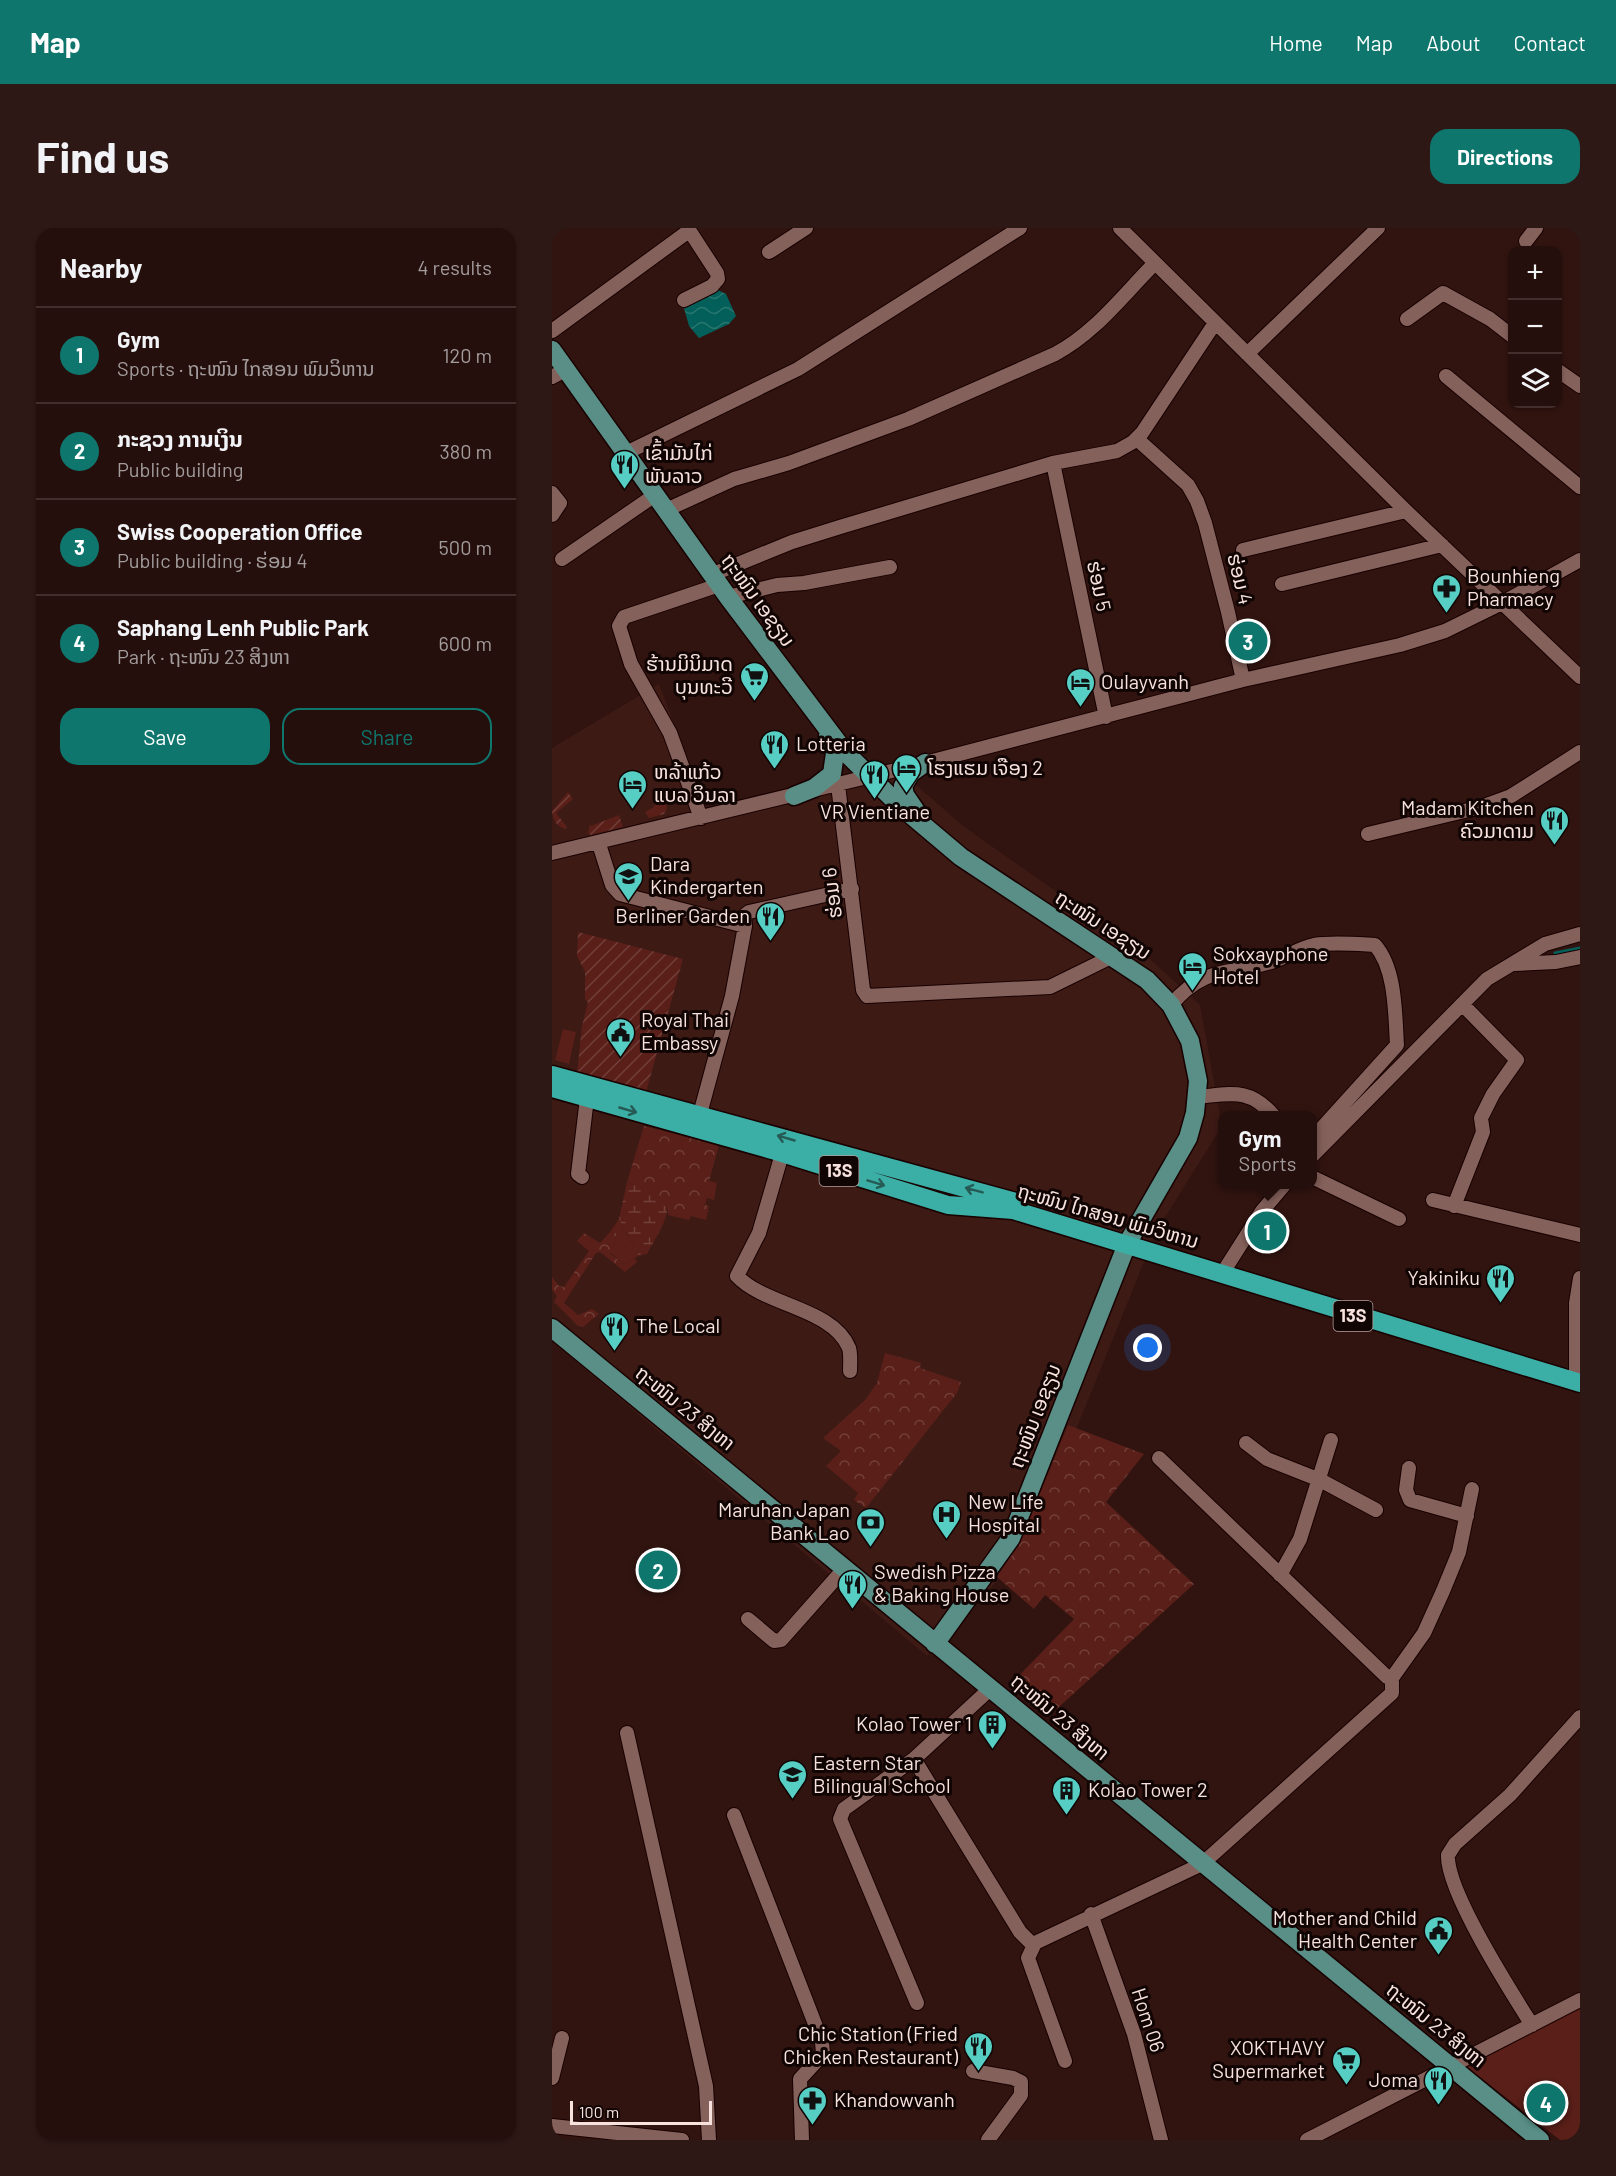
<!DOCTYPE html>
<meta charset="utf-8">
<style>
body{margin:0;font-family:Barlow,"Noto Sans Lao",sans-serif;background:#2d1815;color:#f1f3f6}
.controls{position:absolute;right:18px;top:18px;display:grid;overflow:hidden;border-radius:12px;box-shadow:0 2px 4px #0004}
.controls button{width:54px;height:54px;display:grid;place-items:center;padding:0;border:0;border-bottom:2px solid #422f2d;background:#250f0c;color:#f1f3f6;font:30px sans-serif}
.scale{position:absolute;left:18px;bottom:15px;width:142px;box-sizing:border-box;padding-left:6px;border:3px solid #f7e2de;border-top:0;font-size:16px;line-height:21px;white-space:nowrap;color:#f7e2de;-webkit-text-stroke:4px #110504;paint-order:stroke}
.you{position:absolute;left:596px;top:1120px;width:21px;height:21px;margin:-15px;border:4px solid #fff;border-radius:50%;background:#1a73e8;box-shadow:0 0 0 9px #1a73e833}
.badge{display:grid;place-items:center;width:39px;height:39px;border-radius:50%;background:#0f766e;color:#fff;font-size:20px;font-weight:700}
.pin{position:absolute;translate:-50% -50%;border:3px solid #fff;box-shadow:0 2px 6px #0006}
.popup{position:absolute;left:666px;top:883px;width:99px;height:78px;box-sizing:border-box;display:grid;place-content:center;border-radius:12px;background:#250f0c;filter:drop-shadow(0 2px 4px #0005);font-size:20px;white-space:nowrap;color:#a39c9d}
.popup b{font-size:22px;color:#f1f3f6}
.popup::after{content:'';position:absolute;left:50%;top:100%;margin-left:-12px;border:12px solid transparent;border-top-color:#250f0c}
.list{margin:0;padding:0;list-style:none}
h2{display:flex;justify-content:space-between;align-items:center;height:78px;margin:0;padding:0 24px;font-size:26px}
h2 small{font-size:20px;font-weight:400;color:#a39c9d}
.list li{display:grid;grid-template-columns:39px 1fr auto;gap:18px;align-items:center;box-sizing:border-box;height:96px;padding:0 24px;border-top:2px solid #422f2d}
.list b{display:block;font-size:22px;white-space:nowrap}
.list p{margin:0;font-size:20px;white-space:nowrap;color:#a39c9d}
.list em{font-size:20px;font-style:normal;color:#a39c9d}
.actions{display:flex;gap:12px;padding:18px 24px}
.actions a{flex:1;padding:14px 0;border:2px solid #0f766e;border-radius:18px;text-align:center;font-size:21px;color:#0f766e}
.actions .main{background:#0f766e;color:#fff}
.icon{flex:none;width:33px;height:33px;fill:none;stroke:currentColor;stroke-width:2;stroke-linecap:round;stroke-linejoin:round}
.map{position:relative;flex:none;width:1028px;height:1912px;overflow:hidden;border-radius:18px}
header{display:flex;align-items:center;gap:36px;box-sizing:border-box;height:84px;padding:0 30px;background:#0f766e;color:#fff}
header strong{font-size:28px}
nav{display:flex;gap:33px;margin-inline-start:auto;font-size:21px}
.intro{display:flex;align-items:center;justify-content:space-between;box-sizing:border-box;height:144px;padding:0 36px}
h1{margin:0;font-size:42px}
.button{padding:15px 27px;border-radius:18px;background:#0f766e;color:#fff;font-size:21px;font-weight:700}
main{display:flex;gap:36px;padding:0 36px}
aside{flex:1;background:#250f0c;border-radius:18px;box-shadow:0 2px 4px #0004}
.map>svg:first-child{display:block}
</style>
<header>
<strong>Map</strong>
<nav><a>Home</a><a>Map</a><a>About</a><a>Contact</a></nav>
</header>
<div class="intro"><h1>Find us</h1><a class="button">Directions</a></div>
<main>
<aside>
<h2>Nearby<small>4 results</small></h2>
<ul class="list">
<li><span class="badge">1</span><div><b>Gym</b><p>Sports · ຖະໜົນ ໄກສອນ ພົມວິຫານ</p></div><em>120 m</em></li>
<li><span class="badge">2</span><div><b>ກະຊວງ ການເງິນ</b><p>Public building</p></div><em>380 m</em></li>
<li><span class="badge">3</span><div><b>Swiss Cooperation Office</b><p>Public building · ຮ່ອມ 4</p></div><em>500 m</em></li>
<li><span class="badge">4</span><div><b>Saphang Lenh Public Park</b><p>Park · ຖະໜົນ 23 ສິງຫາ</p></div><em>600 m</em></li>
</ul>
<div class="actions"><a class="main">Save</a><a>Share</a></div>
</aside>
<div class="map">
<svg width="1028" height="1912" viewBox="0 0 1028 1912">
<defs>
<pattern id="forest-crowns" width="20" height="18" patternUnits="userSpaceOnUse" patternTransform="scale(1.5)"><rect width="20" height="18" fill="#591f18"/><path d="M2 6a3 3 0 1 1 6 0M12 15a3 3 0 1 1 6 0" fill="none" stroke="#723f39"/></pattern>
<pattern id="wetland-marsh" width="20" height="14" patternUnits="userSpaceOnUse" patternTransform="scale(1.5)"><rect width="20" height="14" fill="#591f18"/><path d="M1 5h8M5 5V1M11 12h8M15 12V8" fill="none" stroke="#723f39"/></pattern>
<pattern id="garden-furrows" width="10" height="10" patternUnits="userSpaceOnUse" patternTransform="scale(1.5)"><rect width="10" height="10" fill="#591f18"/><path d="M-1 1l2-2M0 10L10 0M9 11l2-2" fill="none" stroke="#723f39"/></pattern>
<pattern id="water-waves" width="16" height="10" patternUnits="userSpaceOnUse" patternTransform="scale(1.5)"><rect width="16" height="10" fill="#035f59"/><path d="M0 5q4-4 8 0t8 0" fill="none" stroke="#287670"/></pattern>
</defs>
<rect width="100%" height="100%" fill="#311410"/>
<path fill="#3e1a15" d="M 107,456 L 155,581 L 347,542 L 411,598 L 590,724 L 648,777 L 670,898 L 605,1002 L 476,1320 L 375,1428 L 0,1114 L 0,520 Z"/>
<path fill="#591f18" d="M 11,801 L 24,804 L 17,836 L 3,832 Z
M 67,991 L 87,1028 L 71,1036 L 58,1024 L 65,1011 L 63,1005 L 58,1004 Z
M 1028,1779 L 1028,1912 L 1008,1912 L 914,1838 Z"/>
<path fill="url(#forest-crowns)" d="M 112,562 L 115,581 L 112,586 L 97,590 L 93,584 L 102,579 L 104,564 Z
M 92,898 L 167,917 L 157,953 L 165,955 L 162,972 L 155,970 L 153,977 L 157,978 L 154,992 L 139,988 L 137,992 L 116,987 L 116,977 C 100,964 93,963 75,954 Z
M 58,1004 L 64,1005 L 65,1011 L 58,1025 L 71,1036 L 83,1030 L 85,1034 L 73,1044 L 48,1024 L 44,1025 L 12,1075 L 26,1087 L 40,1081 L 47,1086 L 31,1099 L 26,1098 L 2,1074 L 5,1068 L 0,1062 L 0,1049 L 7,1058 L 12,1059 L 37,1023 L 25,1013 L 32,1005 L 48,1015 Z
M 333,1125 L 369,1135 L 368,1140 L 409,1154 L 405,1165 L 314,1280 L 302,1272 L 306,1265 L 274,1238 L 289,1223 L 271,1210 L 313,1172 L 325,1155 Z
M 516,1197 L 592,1226 L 554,1274 L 642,1356 L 497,1488 L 459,1456 L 522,1391 L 493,1367 L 482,1381 L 445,1349 L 469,1312 Z"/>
<path fill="url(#wetland-marsh)" d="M 75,954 C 90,962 107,961 116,977 C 115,995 103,1010 95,1026 L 87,1028 L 67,991 Z"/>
<path fill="url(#garden-furrows)" d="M 16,564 L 21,571 L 4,585 L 15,599 L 13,601 C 4,598 1,592 0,583 Z
M 67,587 L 71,599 L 39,607 L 36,605 L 38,596 L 39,598 Z
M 26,704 L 131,731 L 94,864 L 25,846 L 30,798 L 36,774 L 33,772 L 33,744 L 25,728 Z"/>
<path fill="url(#water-waves)" d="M 166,62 L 174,66 L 184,88 L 177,96 L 147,110 L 137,98 L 132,80 Z"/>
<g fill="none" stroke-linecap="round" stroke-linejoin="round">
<path stroke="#035f59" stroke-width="3" d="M 1003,725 L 1028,720"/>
<defs>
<path id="minor" d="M 568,0 L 854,283 L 1028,449
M 974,13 L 984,0
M 217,24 L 254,0
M 855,91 L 891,65 L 938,91 L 960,108
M 0,103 L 134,5 L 139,5 L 165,45 L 166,51 L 160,58 L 132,72
M 695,126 L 826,0
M 1005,142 L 1028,158
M 894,148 L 1028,259
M 0,149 L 13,142
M 585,211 L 636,257 L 645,273 L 653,295 L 676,384 L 691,452
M 74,225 L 246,141 L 468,0
M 501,235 L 554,489
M 0,265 L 8,275 L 0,287
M 114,282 L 182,251 L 237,235 L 356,191 L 503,126 C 543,105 571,67 603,35
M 691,322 L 854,283
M 10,331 L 103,267
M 159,347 L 240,314 L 288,299 L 501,235 L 565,223 L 581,214 L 590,205 L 663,95
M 730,356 L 890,317
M 176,369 L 225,357 L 252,355 L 338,339
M 286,557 L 311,762 L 315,768 L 498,759 L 559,729
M 149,590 L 118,505 L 79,436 L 67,398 L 72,389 L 167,357
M 816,606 L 929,579 L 959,568 L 1028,524
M 47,616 L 60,657 L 68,666 L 193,698
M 0,625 L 373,535 L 691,452 L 848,417 L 893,403 L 952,374 L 1028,332
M 963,736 L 1004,734 L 1028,729
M 619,777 C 652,738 675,747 719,734 C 733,730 747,720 762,717 C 780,714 804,716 823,717 C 844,741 843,786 845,817 L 760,911
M 645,869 C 679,866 697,859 722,888
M 148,886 L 180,768 L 193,698 L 192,688 L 197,684 L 300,661
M 230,926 L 207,1005 L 185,1048 C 213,1078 281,1080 297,1120 C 299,1126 298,1136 298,1143
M 760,928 L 935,751 L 993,716 L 1028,706
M 30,949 L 26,946 L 35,870
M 760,949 L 847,991
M 881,972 L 1028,1007
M 902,978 L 931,904 L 929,890 L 941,866 L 965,832 L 910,776
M 675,1038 L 710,983 L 733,956
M 1024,1146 L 1024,1075 L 1028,1050
M 694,1215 L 715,1231 L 768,1252 L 824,1282
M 607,1230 L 835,1449 L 840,1450
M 857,1240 L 854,1262 L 858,1272 L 915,1288
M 728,1347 L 748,1311 L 779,1212
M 196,1391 L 222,1413 L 229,1412 L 292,1341
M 75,1505 L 154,1858 L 157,1912
M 362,1531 L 468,1704 L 478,1714 L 483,1715
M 182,1587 L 270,1814 L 271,1826 L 248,1851 L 250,1912
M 539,1686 L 582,1806 L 609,1912
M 365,1775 L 288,1591 L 292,1581 L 362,1531 L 439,1460
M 980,1797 C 959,1764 894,1662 896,1627 L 903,1616 L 958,1567 L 1028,1489
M 513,1833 L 476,1730 L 483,1715 L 650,1636 L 840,1465 L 840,1450 L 872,1405 L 891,1363 L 907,1324 L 920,1261
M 421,1843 L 461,1850 L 469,1854 L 469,1867 L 436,1912
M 0,1850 L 10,1810
M 0,1898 L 130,1912
M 755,1912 L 1028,1772"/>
<path id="major" d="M 0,122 L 176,369 L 293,524 L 345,575 L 409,629 L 595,752 L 619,777 L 638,813 L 646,853 L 643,885 L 636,910 L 575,1016 L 459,1310 L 383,1416
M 242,568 L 262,560 L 280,546 L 283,525 L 276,508
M 366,586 L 353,567 L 351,558 L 359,545 L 373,535
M 0,1100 L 988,1912"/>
<path id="highway" d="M 0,847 L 464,974
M 0,860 L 220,922 L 396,977 L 461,982 L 1028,1155"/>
</defs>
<use href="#minor" stroke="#180101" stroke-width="16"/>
<use href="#major" stroke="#180101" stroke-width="21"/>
<use href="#highway" stroke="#180101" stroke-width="21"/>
<use href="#minor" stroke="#85615b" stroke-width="14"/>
<use href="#major" stroke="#598f87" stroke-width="18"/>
<use href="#highway" stroke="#3baea5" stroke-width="18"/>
</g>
<defs><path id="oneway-shaft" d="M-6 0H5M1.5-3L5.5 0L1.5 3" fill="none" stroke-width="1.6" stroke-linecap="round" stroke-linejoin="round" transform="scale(1.5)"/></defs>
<g stroke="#265a54">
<use href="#oneway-shaft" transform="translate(76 882) rotate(16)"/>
<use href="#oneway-shaft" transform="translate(234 910) rotate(-164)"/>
<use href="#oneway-shaft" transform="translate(324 955) rotate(17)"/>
<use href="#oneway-shaft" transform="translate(422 962) rotate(-165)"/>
</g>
<defs>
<symbol id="restaurant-pin" viewBox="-11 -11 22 30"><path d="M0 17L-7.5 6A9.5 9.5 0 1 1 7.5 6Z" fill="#56cec3" stroke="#110504"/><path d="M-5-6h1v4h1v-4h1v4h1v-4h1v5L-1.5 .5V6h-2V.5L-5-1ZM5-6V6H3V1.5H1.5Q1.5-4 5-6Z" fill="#111"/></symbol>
<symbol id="pharmacy-pin" viewBox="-11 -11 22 30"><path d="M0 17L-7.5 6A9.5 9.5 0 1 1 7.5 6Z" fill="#56cec3" stroke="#110504"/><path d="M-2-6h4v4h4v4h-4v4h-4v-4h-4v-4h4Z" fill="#111"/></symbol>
<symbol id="supermarket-pin" viewBox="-11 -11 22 30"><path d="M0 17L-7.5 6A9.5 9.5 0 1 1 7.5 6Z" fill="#56cec3" stroke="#110504"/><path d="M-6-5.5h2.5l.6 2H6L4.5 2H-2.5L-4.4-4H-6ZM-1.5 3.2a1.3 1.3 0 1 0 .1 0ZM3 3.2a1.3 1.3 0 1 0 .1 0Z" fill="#111"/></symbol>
<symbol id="hotel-pin" viewBox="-11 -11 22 30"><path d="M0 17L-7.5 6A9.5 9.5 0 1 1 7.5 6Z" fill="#56cec3" stroke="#110504"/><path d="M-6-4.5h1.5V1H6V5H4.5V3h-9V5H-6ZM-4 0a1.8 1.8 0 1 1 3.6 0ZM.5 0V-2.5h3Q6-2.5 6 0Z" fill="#111"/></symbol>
<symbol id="school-pin" viewBox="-11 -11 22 30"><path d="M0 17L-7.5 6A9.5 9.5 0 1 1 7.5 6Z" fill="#56cec3" stroke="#110504"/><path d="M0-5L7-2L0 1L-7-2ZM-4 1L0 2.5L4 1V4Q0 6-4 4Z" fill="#111"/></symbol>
<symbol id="civic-pin" viewBox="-11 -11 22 30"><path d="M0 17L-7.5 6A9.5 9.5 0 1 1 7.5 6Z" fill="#56cec3" stroke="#110504"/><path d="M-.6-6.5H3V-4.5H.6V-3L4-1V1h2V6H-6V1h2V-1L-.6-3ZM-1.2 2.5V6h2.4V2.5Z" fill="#111"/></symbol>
<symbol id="hospital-pin" viewBox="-11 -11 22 30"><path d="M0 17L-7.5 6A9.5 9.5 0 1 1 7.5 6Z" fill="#56cec3" stroke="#110504"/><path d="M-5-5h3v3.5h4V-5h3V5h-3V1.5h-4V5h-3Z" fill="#111"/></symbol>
<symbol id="bank-pin" viewBox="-11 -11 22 30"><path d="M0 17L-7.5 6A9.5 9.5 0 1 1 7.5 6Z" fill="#56cec3" stroke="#110504"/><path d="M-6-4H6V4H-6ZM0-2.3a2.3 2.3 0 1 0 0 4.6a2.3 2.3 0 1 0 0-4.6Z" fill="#111"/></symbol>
<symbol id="building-pin" viewBox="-11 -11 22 30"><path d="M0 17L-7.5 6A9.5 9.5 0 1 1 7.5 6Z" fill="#56cec3" stroke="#110504"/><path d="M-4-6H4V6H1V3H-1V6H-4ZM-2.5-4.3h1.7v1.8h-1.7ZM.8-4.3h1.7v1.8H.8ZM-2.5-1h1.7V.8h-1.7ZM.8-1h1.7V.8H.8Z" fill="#111"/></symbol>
</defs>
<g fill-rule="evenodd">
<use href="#restaurant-pin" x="56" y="220" width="33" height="45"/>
<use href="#pharmacy-pin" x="878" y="344" width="33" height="45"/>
<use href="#supermarket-pin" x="186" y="432" width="33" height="45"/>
<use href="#hotel-pin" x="512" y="438" width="33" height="45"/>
<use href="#restaurant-pin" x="206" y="500" width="33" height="45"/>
<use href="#hotel-pin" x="338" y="524" width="33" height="45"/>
<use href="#restaurant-pin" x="306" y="530" width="33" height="45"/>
<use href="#hotel-pin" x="64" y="540" width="33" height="45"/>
<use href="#restaurant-pin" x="986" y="576" width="33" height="45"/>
<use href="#school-pin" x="60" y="632" width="33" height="45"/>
<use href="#restaurant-pin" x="202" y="672" width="33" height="45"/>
<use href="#hotel-pin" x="624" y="722" width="33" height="45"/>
<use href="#civic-pin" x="52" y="788" width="33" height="45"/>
<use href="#restaurant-pin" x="932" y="1034" width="33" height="45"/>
<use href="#restaurant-pin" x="46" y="1082" width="33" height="45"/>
<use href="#hospital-pin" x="378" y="1270" width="33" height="45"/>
<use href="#bank-pin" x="302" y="1278" width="33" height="45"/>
<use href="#restaurant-pin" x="284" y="1340" width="33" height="45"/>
<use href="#building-pin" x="424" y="1480" width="33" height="45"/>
<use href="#school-pin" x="224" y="1530" width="33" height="45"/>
<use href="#building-pin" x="498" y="1546" width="33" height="45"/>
<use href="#civic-pin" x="870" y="1686" width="33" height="45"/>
<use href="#restaurant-pin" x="410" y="1802" width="33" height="45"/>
<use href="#supermarket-pin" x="778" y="1816" width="33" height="45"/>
<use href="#restaurant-pin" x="870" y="1836" width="33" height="45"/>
<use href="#pharmacy-pin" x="244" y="1856" width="33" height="45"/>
</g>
<g text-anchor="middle" stroke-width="6" stroke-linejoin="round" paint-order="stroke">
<g fill="#110504" stroke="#b2a09d" stroke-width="1.5">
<rect x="267.5" y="928" width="39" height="30" rx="4.5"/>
<rect x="781.5" y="1073" width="39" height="30" rx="4.5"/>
</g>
<g font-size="18" font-weight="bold" fill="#f7e2de">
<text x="287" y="949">13S</text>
<text x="801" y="1094">13S</text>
</g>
<g font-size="20" fill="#f7e2de" stroke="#110504" text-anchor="start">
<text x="93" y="232">ເຂົ້າມັນໄກ່<tspan x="93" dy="23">ພັນລາວ</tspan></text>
<text x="915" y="355">Bounhieng<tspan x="915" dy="23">Pharmacy</tspan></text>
<text x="181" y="443" text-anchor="end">ຮ້ານມິນິມາດ<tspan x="181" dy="23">ບຸນທະວີ</tspan></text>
<text x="549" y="461">Oulayvanh</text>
<text x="244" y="523">Lotteria</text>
<text x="376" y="547">ໂຮງແຮມ ເຈືອງ 2</text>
<text x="102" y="551">ຫລ້າແກ້ວ<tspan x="102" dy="23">ແບລ ວິນລາ</tspan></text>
<text x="982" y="587" text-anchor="end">Madam Kitchen<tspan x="982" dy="23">ຄົວມາດາມ</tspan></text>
<text x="323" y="591" text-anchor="middle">VR Vientiane</text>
<text x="98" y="643">Dara<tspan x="98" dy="23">Kindergarten</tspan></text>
<text x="198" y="695" text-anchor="end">Berliner Garden</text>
<text x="661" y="733">Sokxayphone<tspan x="661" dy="23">Hotel</tspan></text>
<text x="89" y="799">Royal Thai<tspan x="89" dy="23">Embassy</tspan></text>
<text x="928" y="1057" text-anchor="end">Yakiniku</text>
<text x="84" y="1105">The Local</text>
<text x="416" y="1281">New Life<tspan x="416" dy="23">Hospital</tspan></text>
<text x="298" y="1289" text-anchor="end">Maruhan Japan<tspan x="298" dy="23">Bank Lao</tspan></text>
<text x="322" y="1351">Swedish Pizza<tspan x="322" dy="23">&amp; Baking House</tspan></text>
<text x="420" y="1503" text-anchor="end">Kolao Tower 1</text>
<text x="261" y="1542">Eastern Star<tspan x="261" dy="23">Bilingual School</tspan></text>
<text x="536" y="1569">Kolao Tower 2</text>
<text x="865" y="1697" text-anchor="end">Mother and Child<tspan x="865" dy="23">Health Center</tspan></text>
<text x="406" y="1813" text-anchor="end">Chic Station (Fried<tspan x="406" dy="23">Chicken Restaurant)</tspan></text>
<text x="773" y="1827" text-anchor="end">XOKTHAVY<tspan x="773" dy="23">Supermarket</tspan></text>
<text x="866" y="1859" text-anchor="end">Joma</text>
<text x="282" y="1879">Khandowvanh</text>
</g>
<g font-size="20" fill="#f7e2de" stroke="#110504">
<text transform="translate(688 351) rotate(76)" y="7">ຮ່ອມ 4</text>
<text transform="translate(547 358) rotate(78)" y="7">ຮ່ອມ 5</text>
<text transform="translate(206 372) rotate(54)" y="7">ຖະໜົນ ເອຊຽນ</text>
<text transform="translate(280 665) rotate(-97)" y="7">ຮ່ອມ 6</text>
<text transform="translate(551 697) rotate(33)" y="7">ຖະໜົນ ເອຊຽນ</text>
<text transform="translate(556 988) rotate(16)" y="7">ຖະໜົນ ໄກສອນ ພົມວິຫານ</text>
<text transform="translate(133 1180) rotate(39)" y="7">ຖະໜົນ 23 ສິງຫາ</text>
<text transform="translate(483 1188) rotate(-69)" y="7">ຖະໜົນ ເອຊຽນ</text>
<text transform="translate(508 1489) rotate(40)" y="7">ຖະໜົນ 23 ສິງຫາ</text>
<text transform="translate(596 1792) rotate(72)" y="7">Hom 06</text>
<text transform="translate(884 1797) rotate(39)" y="7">ຖະໜົນ 23 ສິງຫາ</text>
</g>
</g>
</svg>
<div class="controls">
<button>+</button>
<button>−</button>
<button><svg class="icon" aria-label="layers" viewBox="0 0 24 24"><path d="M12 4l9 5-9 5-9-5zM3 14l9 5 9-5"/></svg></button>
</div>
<div class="scale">100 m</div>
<div class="you"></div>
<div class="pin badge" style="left:715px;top:1003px">1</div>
<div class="popup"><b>Gym</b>Sports</div>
<div class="pin badge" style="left:106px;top:1342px">2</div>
<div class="pin badge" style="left:696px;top:413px">3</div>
<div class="pin badge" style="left:994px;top:1875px">4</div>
</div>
</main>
